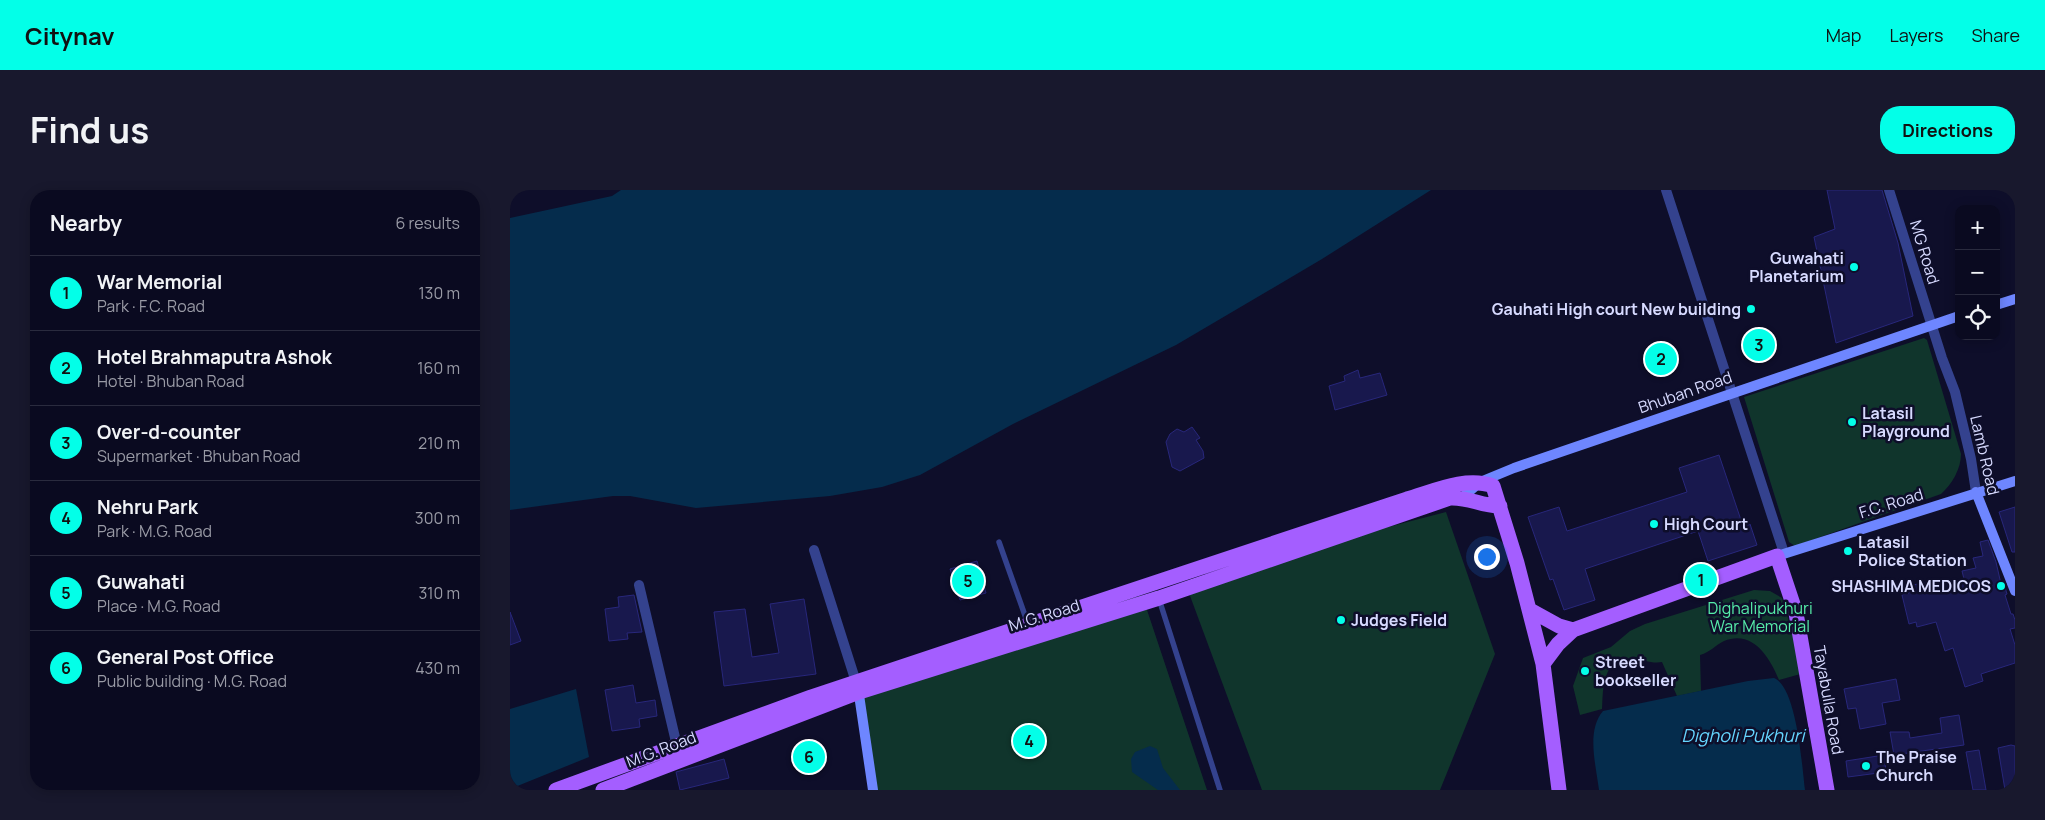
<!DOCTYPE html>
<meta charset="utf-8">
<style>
body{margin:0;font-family:Manrope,sans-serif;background:#18182d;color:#f1f3f6}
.controls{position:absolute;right:15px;top:15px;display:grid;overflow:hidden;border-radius:10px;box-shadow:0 2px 12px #0003}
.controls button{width:45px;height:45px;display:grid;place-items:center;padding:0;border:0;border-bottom:1px solid #2a2b3e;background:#0a0a20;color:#f1f3f6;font:25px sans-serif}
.you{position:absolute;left:976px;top:366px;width:18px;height:18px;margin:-12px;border:4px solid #fff;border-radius:50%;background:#1a73e8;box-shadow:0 0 0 8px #1a73e833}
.badge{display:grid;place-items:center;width:32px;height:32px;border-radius:50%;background:#03ffe8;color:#111;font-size:16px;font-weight:700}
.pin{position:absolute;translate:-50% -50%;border:2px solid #fff;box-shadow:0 1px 5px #0006}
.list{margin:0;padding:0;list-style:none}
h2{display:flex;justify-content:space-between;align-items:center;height:65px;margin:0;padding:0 20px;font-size:21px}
h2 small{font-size:16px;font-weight:400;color:#999aa5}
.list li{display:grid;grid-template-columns:32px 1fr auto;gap:15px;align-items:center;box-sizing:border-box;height:75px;padding:0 20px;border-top:1px solid #2a2b3e}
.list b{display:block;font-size:19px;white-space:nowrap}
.list p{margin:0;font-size:16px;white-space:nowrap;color:#999aa5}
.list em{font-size:16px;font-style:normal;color:#999aa5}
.icon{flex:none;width:28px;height:28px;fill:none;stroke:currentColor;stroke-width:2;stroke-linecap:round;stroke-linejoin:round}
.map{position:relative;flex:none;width:1505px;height:600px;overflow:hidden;border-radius:20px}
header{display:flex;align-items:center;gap:30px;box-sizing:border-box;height:70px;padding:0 25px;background:#03ffe8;color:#111}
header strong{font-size:24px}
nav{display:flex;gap:28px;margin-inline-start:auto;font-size:18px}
.intro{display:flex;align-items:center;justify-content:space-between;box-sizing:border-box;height:120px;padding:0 30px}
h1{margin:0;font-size:35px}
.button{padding:12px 22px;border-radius:20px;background:#03ffe8;color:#111;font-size:18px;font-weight:700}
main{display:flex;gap:30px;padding:0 30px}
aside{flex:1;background:#0a0a20;border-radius:20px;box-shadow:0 2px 12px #0003}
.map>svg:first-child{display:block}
</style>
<header>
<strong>Citynav</strong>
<nav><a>Map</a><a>Layers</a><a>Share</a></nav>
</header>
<div class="intro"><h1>Find us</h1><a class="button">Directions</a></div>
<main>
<aside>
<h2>Nearby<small>6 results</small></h2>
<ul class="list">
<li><span class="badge">1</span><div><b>War Memorial</b><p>Park · F.C. Road</p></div><em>130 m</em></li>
<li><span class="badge">2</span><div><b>Hotel Brahmaputra Ashok</b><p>Hotel · Bhuban Road</p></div><em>160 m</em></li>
<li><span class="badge">3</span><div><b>Over-d-counter</b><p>Supermarket · Bhuban Road</p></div><em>210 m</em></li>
<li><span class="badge">4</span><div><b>Nehru Park</b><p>Park · M.G. Road</p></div><em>300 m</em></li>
<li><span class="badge">5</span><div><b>Guwahati</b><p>Place · M.G. Road</p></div><em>310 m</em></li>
<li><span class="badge">6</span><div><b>General Post Office</b><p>Public building · M.G. Road</p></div><em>430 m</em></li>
</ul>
</aside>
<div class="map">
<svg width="1505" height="600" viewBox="0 0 1505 600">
<rect width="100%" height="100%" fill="#0e0e2a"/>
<path fill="#10352c" d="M 1414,148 L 1417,150 L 1451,264 C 1451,279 1442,294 1431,304 L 1285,356 L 1279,352 L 1234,207 Z
M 936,322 L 985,464 L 930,600 L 752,600 L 676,395 L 797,358 Z
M 1244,400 L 1260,401 L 1272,408 L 1294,483 L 1269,490 C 1260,468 1243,439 1214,451 C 1205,455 1201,462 1190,465 L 1191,501 L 1167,506 L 1152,472 C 1140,474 1132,468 1121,469 C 1092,469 1093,498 1092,519 L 1070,525 L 1063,496 L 1073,468 L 1101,457 L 1120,441 L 1135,434 Z
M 632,405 L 697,600 L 364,600 L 349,502 Z"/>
<path fill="#052c4c" d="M 111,0 L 921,0 L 812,69 L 666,155 L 503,234 L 410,285 L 372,297 L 320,306 L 186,318 L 120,306 L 103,306 L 0,320 L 0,28 L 102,6 Z
M 1264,488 C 1287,497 1292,577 1295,600 L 1089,600 C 1086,575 1076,541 1093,521 L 1238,491 Z
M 66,499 L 79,567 L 0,599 L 0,519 Z
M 640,556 L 647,559 L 653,578 L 670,600 L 648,600 L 622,582 L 621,569 L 625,562 Z"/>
<path fill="#18184d" stroke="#28277b" d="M 1317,0 L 1372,0 L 1388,53 L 1403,126 L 1326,153 L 1304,47 L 1325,39 Z
M 848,180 L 850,188 L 870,183 L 877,205 L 825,220 L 819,196 L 835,191 L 834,186 Z
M 682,237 L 690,248 L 686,250 L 693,261 L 694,268 L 670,281 L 662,277 L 656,252 L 660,244 L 667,239 L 674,242 Z
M 1209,265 L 1233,336 L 1240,334 L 1247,355 L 1198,371 L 1188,341 L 1075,379 L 1085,410 L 1054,420 L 1043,389 L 1040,390 L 1018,327 L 1049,317 L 1057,341 L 1177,302 L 1169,278 Z
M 1505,317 L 1505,362 L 1502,362 L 1489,322 Z
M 1478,350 L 1486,372 L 1491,394 L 1494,394 L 1497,404 L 1495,405 L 1501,424 L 1503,424 L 1505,430 L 1505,438 L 1500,439 L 1505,455 L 1505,473 L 1471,484 L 1473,491 L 1455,497 L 1443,458 L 1435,461 L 1426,432 L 1407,437 L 1406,432 L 1399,434 L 1392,405 L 1399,403 L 1397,396 L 1424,391 L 1426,396 L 1454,389 L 1452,381 L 1466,378 L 1463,368 L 1473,366 L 1470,352 Z
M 467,371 L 476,403 L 450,410 L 440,379 Z
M 124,405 L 132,442 L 117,443 L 118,449 L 99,451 L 95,419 L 109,417 L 108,407 Z
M 294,409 L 306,484 L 214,496 L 204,422 L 235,419 L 242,467 L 269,463 L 260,414 Z
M 0,422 L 11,451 L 0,455 Z
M 1386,489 L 1390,510 L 1372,513 L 1376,534 L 1350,539 L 1346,518 L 1338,519 L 1334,499 Z
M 123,495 L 126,513 L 145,510 L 147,526 L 129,529 L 130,537 L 102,541 L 95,500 Z
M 1449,525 L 1454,555 L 1384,565 L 1380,542 L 1399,542 L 1400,548 L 1432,543 L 1430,528 Z
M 1501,555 L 1505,556 L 1505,600 L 1495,600 L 1488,558 Z
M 1469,560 L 1476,600 L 1463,600 L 1456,562 Z
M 1374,565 L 1376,582 L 1338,587 L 1336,571 Z
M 214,569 L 219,588 L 170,600 L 166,582 Z"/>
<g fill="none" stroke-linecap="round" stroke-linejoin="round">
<path stroke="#34428e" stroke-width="5.5" d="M 489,352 L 518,434
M 649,409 L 710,600"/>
<path stroke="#34428e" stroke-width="10" d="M 1156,0 L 1274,363
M 1379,0 L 1432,168 L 1445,202 L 1461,269 L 1466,302
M 304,360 L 346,492
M 129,395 L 167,556"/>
<path stroke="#6e86ff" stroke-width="10" d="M 1486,115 L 1505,109
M 1466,302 L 1505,401
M 953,307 L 970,292 L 1004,278 L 1449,126
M 1267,366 L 1505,291
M 348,498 L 363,600"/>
<path stroke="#a45eff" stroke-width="15" d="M 1020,420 L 1049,436 L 1063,440 L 1267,366 L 1286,423 L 1317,600
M 1033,474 L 1048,454 L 1063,440
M 46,600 L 301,507 L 897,309 C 924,301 956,286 983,296 L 1007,373 L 1033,474 L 1049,600
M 93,600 L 349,502 L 649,408 L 940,308 C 960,307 970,316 990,316"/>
</g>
<g fill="#03ffe8" stroke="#0e0e2a" stroke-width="2">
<circle cx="1344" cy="77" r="5"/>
<circle cx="1241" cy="119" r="5"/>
<circle cx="1342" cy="232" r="5"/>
<circle cx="1144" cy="334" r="5"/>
<circle cx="1338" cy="361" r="5"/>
<circle cx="1491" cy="396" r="5"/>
<circle cx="831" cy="430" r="5"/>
<circle cx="1075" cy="481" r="5"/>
<circle cx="1356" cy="576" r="5"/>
</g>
<g text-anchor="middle" stroke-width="5" stroke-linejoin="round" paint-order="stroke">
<g font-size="16" fill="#d7daff" stroke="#0e0e2a">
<text transform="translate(1415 62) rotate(73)" y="6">MG Road</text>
<text transform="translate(1175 202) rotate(-19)" y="6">Bhuban Road</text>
<text transform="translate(1475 265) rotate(77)" y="6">Lamb Road</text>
<text transform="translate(1381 313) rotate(-17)" y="6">F.C. Road</text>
<text transform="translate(534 425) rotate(-17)" y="6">M.G. Road</text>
<text transform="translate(1319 510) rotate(80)" y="6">Tayabulla Road</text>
<text transform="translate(151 559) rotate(-21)" y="6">M.G. Road</text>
</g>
<g font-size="16" font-weight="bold" fill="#d7daff" stroke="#0e0e2a" text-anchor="start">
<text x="1334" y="74" text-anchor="end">Guwahati<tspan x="1334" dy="18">Planetarium</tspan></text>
<text x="1231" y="125" text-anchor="end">Gauhati High court New building</text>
<text x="1352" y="229">Latasil<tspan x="1352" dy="18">Playground</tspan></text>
<text x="1154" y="340">High Court</text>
<text x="1348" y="358">Latasil<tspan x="1348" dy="18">Police Station</tspan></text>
<text x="1481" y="402" text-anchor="end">SHASHIMA MEDICOS</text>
<text x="841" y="436">Judges Field</text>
<text x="1085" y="478">Street<tspan x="1085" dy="18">bookseller</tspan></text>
<text x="1366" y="573">The Praise<tspan x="1366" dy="18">Church</tspan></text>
</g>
<g font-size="16" fill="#56eca9" stroke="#0e0e2a">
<text x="1250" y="424">Dighalipukhuri<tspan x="1250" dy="18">War Memorial</tspan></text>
</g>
<g font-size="18" font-style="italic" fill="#65d5ff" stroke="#0e0e2a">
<text x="1233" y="552">Digholi Pukhuri</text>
</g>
</g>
</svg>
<div class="controls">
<button>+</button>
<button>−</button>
<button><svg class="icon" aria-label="locate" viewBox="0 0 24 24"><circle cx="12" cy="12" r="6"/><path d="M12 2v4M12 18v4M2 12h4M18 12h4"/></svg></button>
</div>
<div class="you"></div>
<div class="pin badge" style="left:1191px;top:390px">1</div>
<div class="pin badge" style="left:1151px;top:169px">2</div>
<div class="pin badge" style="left:1249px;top:155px">3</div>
<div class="pin badge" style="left:519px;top:551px">4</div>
<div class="pin badge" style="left:458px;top:391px">5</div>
<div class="pin badge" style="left:299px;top:567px">6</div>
</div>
</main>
